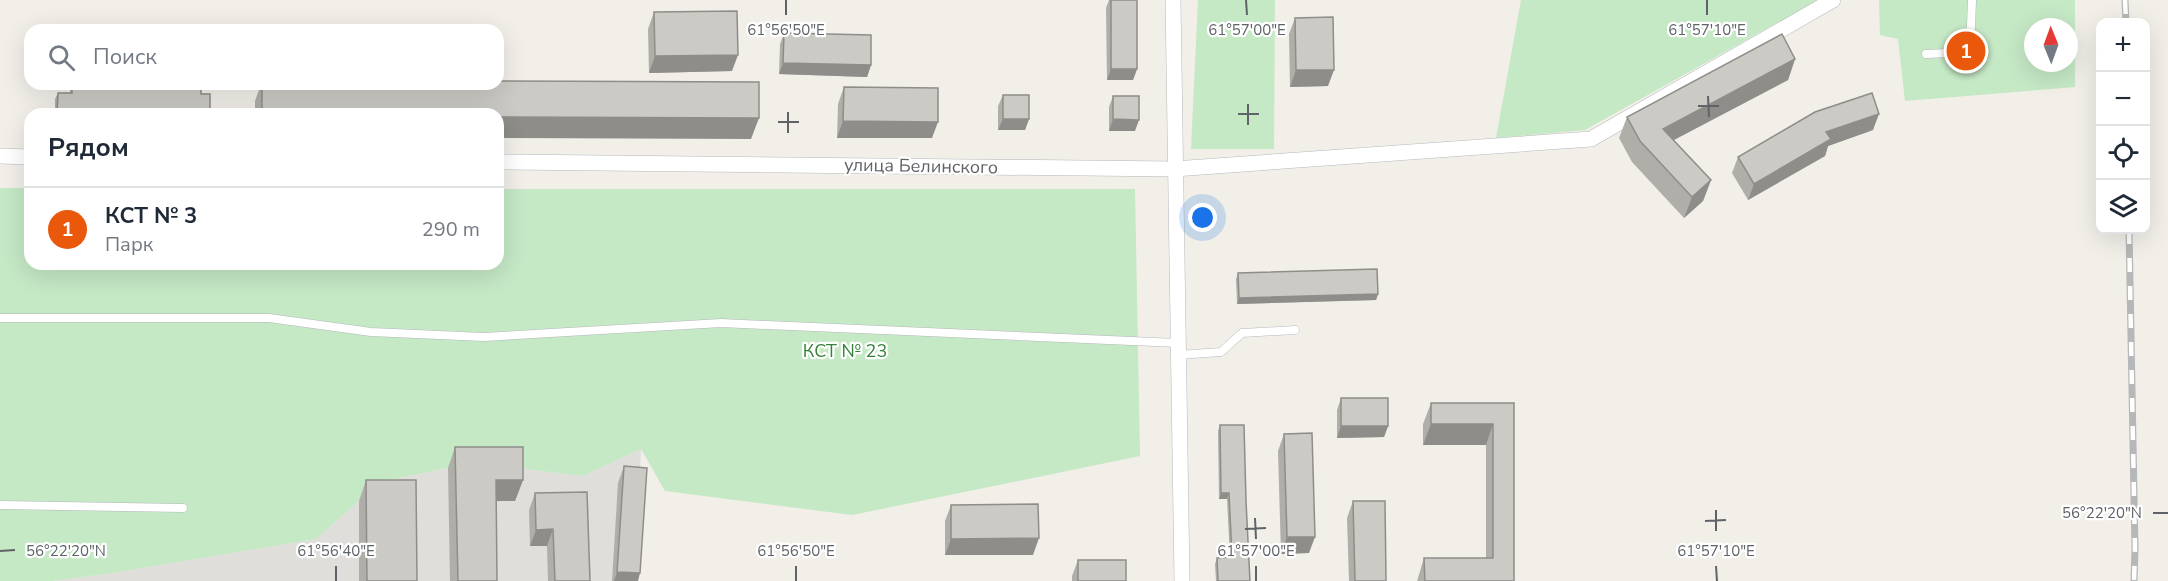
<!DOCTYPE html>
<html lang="ru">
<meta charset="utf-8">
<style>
body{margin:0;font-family:"Nunito Sans",sans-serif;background:#f6f6f7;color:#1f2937}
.controls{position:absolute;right:18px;top:18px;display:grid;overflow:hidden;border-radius:12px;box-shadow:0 6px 24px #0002}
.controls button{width:54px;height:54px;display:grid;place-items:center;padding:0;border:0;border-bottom:2px solid #e0e1e3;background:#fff;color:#1f2937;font:30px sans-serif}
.compass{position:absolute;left:2024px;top:18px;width:54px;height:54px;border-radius:50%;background:#fff;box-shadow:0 6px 24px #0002;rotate:359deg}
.you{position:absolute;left:1203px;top:218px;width:21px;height:21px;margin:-15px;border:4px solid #fff;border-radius:50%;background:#1a73e8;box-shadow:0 0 0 9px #1a73e833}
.badge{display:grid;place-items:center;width:39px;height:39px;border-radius:50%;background:#ea580c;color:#fff;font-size:20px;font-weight:700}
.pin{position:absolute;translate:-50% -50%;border:3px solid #fff;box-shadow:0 2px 6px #0006}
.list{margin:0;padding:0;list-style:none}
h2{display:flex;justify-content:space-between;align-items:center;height:78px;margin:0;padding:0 24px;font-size:26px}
h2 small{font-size:20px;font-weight:400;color:#747a83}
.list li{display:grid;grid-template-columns:39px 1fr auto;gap:18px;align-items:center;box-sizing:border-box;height:84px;padding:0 24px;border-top:2px solid #e0e1e3}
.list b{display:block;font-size:22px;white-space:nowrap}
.list p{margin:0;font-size:20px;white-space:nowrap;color:#747a83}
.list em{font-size:20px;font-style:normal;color:#747a83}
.icon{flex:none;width:33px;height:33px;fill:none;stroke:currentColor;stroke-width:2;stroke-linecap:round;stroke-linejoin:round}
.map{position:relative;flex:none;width:2168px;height:581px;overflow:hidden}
.search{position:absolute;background:#fff;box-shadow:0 6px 24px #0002;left:24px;top:24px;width:480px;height:66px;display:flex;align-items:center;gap:15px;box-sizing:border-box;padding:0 21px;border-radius:18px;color:#747a83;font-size:22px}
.panel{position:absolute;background:#fff;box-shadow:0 6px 24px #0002;left:24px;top:108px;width:480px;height:162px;border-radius:18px}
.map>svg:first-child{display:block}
</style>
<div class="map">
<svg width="2168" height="581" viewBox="0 0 2168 581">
<rect width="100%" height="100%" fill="#f1efe8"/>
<path fill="#e0deda" d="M 641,449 L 635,581 L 52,581 L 113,573 L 316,539 L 380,482 L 448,468 L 515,468 L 583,476 Z"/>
<path fill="#c5e8c5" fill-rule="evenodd" d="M 1198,0 L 1275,0 L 1274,149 L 1191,149 Z
M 1521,0 L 1818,0 L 1585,130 L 1496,138 Z
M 1879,0 L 2075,0 L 2075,87 L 1905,101 L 1898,39 L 1880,35 ZM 2033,27 L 2069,27 L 2069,63 L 2033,63 Z
M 0,188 L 30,188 L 30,264 L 498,264 L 498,189 L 1135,189 L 1140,456 L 852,515 L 665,491 L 641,449 L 583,476 L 515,468 L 448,468 L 380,482 L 316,539 L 113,573 L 52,581 L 0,581 Z"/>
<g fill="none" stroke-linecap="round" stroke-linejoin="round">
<defs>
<path id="lane" d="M 1926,54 L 1970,52 L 1972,0
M 0,318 L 269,318 L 371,332 L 484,337 L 721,323 L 1178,343
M 1178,355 L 1221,352 L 1242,333 L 1295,330
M 0,505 L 183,508"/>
<path id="street" d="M 1173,0 L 1182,581
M 0,156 L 30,157
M 498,162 L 1174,169 L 1591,139 L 1833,0"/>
</defs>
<use href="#lane" stroke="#b5b8bc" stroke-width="9"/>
<use href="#street" stroke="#b5b8bc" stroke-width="16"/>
<use href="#lane" stroke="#fff" stroke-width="8"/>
<use href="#street" stroke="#fff" stroke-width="15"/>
<defs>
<path id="rail" d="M 2125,0 L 2126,22
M 2129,230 L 2135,549 L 2134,581"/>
</defs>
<use href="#rail" stroke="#b6b7b8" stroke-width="7"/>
<use href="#rail" stroke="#fff" stroke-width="4.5" stroke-dasharray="14" stroke-linecap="butt"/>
</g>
<path fill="#afaea9" d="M 1109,0 L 1137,0 L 1137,69 L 1133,80 L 1107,80 L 1106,8 Z
M 654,12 L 732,71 L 649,73 L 648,29 Z
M 1295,18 L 1328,86 L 1290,87 L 1289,34 Z
M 784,33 L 871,65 L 867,77 L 779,74 L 780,44 Z
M 1795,59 L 1788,80 L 1673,140 L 1711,180 L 1703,201 L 1684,218 L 1632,162 L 1619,138 L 1627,117 Z
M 70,84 L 201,84 L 201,94 L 210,114 L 55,114 L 55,99 L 58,93 L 70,93 Z
M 261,84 L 498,84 L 751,139 L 498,114 L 255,114 L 255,101 Z
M 844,87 L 932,138 L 837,138 L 838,104 Z
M 1003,95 L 1029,119 L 1025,130 L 998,130 L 998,106 Z
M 1113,96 L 1135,131 L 1109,131 L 1109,107 Z
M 1873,130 L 1828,146 L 1825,156 L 1748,200 L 1732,173 L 1738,157 Z
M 1238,273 L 1378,294 L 1376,300 L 1237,304 L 1236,279 Z
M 1341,398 L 1388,426 L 1384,437 L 1337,438 L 1337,410 Z
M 1431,403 L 1514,403 L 1514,581 L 1417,581 L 1424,558 L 1486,558 L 1486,445 L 1423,445 L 1423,424 Z
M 1220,425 L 1246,501 L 1250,581 L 1216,581 L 1215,564 L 1217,558 L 1230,558 L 1227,499 L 1219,499 L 1218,431 Z
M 1284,434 L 1309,553 L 1281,554 L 1278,451 Z
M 455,447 L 523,480 L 515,501 L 496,501 L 497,581 L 450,581 L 448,468 Z
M 624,466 L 638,581 L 612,581 L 618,483 Z
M 366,480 L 417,581 L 359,581 L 359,501 Z
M 535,493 L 590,581 L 548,581 L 547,546 L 530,546 L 529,510 Z
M 1353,501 L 1386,581 L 1349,581 L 1347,518 Z
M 951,505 L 1033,555 L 945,555 L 945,521 Z
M 1078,560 L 1126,581 L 1072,581 L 1072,576 Z"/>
<path fill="#8f8d8a" d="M 738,55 L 732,71 L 649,73 L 655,56 Z
M 1795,59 L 1788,80 L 1655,150 L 1663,129 Z
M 783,63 L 871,65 L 867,77 L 779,74 Z
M 1111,69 L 1137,69 L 1133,80 L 1107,80 Z
M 1296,70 L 1334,70 L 1328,86 L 1290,87 Z
M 1879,114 L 1873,130 L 1828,146 L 1825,156 L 1748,200 L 1754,184 L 1826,132 Z
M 498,117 L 759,118 L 751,139 L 498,138 Z
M 1003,119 L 1029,119 L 1025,130 L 998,130 Z
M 1113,119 L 1139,120 L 1135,131 L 1109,131 Z
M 843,121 L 938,122 L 932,138 L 837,138 Z
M 1711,180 L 1703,201 L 1684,218 L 1692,197 Z
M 1378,294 L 1376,300 L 1237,304 L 1239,298 Z
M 1431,424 L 1493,424 L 1486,445 L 1423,445 Z
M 1341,426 L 1388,426 L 1384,437 L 1337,438 Z
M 496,480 L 523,480 L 515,501 L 488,501 Z
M 1221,493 L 1229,493 L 1227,499 L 1219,499 Z
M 553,529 L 547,546 L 530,546 L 536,530 Z
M 1287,537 L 1315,537 L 1309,553 L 1281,554 Z
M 1039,538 L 1033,555 L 945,555 L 951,539 Z
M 617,572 L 640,573 L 638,581 L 614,581 Z"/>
<path fill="#cccac5" stroke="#8f8d8a" stroke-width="1.5" d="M 1111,0 L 1137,0 L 1137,69 L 1111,69 Z
M 737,11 L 738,55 L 655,56 L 654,12 Z
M 1333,17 L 1334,70 L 1296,70 L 1295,18 Z
M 784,33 L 871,35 L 871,65 L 783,63 Z
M 1782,34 L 1795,59 L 1663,129 L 1711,180 L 1692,197 L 1640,141 L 1627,117 Z
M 498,81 L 759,82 L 759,118 L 498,117 L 498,114 L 262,114 L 262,84 L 498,84 Z
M 72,84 L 201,84 L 201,94 L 210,94 L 210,114 L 57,114 L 58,93 L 72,93 Z
M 844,87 L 938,88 L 938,122 L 843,121 Z
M 1872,93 L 1879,114 L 1826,132 L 1831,139 L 1754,184 L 1738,157 L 1815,112 Z
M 1003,95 L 1029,95 L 1029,119 L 1003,119 Z
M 1113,96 L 1139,96 L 1139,120 L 1113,119 Z
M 1377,269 L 1378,294 L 1239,298 L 1238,273 Z
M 1341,398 L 1388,398 L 1388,426 L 1341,426 Z
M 1431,403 L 1514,403 L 1514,581 L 1425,581 L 1424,558 L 1493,558 L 1493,424 L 1431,424 Z
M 1220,425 L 1244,425 L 1246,501 L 1250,581 L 1218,581 L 1217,558 L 1232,557 L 1229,493 L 1221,493 Z
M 1312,433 L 1315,537 L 1287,537 L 1284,434 Z
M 455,447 L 523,447 L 523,480 L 496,480 L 497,581 L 458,581 Z
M 624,466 L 647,468 L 640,573 L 617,572 Z
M 366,480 L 416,480 L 417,581 L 367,581 Z
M 587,492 L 590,581 L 555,581 L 553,529 L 536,530 L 535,493 Z
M 1353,501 L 1385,501 L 1386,581 L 1355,581 Z
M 1038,504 L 1039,538 L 951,539 L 951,505 Z
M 1078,560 L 1126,560 L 1126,581 L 1078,581 Z"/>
<path fill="none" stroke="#5f6368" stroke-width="2" d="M 786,0 L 786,15M 1246,0 L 1247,15M 1707,0 L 1707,15M 1708,96 L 1709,117M 1248,104 L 1248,125M 1698,106 L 1719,106M 788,112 L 788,133M 1238,114 L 1259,114M 778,122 L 799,122M 1716,510 L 1716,531M 2153,513 L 2168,513M 1255,518 L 1256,539M 1705,521 L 1726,520M 1245,529 L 1266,528M 0,551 L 15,550M 336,566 L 336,581M 796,566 L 796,581M 1256,566 L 1256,581M 1716,566 L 1717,581"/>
<g text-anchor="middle" stroke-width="4.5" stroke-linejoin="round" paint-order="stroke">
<g font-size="18" fill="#5f6368" stroke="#fff">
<text transform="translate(921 166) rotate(1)" y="6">улица Белинского</text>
</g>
<g font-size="18" fill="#348238" stroke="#fff">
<text x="845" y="357">КСТ № 23</text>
</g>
</g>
<g font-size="15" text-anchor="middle" fill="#5f6368" stroke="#fff" stroke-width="4.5" stroke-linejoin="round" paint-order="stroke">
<text x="786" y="35">61°56'50"E</text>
<text x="1247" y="35">61°57'00"E</text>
<text x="1707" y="35">61°57'10"E</text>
<text x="2102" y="518">56°22'20"N</text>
<text x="66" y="556">56°22'20"N</text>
<text x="336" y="556">61°56'40"E</text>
<text x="796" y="556">61°56'50"E</text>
<text x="1256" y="556">61°57'00"E</text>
<text x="1716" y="556">61°57'10"E</text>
</g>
</svg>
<div class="controls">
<button>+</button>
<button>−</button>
<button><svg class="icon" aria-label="locate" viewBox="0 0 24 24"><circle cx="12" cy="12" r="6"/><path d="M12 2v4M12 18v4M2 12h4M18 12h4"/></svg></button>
<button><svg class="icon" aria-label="layers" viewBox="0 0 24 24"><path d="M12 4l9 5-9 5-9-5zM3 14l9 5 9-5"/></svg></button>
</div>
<svg class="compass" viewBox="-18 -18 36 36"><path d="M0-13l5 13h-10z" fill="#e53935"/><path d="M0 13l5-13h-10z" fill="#747a83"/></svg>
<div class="you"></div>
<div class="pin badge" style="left:1966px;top:51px">1</div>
<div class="search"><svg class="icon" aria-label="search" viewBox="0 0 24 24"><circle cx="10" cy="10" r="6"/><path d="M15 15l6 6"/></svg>Поиск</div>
<section class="panel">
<h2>Рядом<small></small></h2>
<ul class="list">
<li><span class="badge">1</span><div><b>КСТ № 3</b><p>Парк</p></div><em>290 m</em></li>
</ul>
</section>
</div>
